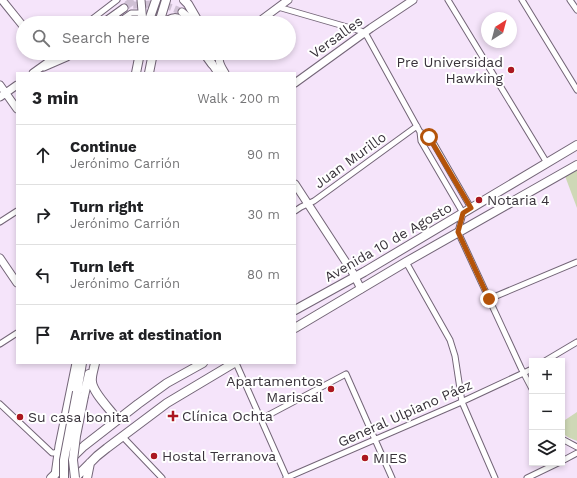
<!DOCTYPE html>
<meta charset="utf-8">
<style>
body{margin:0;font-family:"Work Sans",sans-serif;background:#f6f6f6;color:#202124}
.controls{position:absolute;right:12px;bottom:12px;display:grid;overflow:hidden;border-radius:0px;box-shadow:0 2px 6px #0003}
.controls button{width:36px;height:36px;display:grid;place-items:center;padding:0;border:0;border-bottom:1px solid #e0e0e0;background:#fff;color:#202124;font:20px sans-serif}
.compass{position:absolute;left:481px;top:12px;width:36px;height:36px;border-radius:50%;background:#fff;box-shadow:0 2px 6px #0003;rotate:36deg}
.stop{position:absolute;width:12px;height:12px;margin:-9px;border:3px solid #b45309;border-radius:50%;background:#fff}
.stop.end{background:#b45309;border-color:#fff;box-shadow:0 1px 4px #0008}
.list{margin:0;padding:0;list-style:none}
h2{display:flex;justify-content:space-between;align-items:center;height:52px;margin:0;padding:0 16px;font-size:17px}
h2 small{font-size:13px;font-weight:400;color:#757577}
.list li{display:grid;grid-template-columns:26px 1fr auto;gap:12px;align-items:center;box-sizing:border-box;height:60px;padding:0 16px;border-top:1px solid #e0e0e0}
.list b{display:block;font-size:15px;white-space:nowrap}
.list p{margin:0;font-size:13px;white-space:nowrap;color:#757577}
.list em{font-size:13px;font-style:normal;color:#757577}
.icon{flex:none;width:22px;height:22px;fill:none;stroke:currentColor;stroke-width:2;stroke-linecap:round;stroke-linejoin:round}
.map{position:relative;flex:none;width:577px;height:478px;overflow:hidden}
.search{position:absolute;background:#fff;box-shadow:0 2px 6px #0003;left:16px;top:16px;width:280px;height:44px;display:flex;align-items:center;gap:10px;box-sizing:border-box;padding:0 14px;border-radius:22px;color:#757577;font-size:15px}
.panel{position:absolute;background:#fff;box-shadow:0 2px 6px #0003;left:16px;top:72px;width:280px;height:292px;border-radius:0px}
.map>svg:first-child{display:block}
</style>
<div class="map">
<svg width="577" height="478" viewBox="0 0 577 478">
<rect width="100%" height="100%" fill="#f5e4fa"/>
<path fill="#ced8b6" d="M 577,169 L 577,208 L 565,176 Z
M 577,412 L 577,441 C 565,436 562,436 562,422 Z"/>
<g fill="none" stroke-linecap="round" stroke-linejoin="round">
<path stroke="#cfc0d4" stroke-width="7" stroke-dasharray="7 3.5" stroke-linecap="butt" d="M 124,8 L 127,5 C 136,6 144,4 153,4 C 164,4 173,8 182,12"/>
<path stroke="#cfc0d4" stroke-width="8" stroke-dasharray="8 4" stroke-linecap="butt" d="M 127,5 L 134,0"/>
<defs>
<path id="street" d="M 448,0 L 547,163
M 522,0 L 577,90
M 570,0 L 577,10
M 278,7 L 361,31 L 367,36 L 420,132 L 421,141 L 463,213 L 458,232 L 521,368 L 532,389
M 87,23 L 117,0
M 117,23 L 131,13 L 139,13 L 142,17
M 44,68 L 67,58 L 75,53
M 420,132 L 430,137 L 471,208
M 295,211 L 301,207 L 314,201 L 417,126
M 0,222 L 17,211
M 406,262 L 450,340 L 455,356 L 462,402 L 495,478
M 489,299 L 577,262
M 0,344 L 17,333
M 545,361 L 577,342
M 236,363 L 287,478
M 0,404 L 52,453 L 54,453 L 58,452
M 261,419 L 346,374 L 392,478
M 122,436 L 162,478
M 562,439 L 577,447
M 562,461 L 577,453
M 286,478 L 457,404 L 532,369
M 527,478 L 558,463"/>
<path id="secondary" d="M 2,0 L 23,26
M 141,0 L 143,23
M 182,12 L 189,18 L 192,23
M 103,23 L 124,8
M 257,23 L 288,0
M 44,53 L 50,61
M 221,53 C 217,61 221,66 225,73
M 210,61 L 218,73
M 33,73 L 61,53
M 295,83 L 371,28 L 413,0
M 0,85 L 17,109
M 0,97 L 17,85
M 295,184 L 353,273 L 361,289
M 0,258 L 17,283
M 55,475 L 59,446 L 76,363"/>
<path id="primary" d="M 184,0 L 188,4 L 199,23
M 148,23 L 156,0
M 159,23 L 166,0
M 165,23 C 171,17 178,16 183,23
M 204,53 L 212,64
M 136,73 L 140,53
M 149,73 L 153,53
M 295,310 L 364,272 L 577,145
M 295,328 L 406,262 L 577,165
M 95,363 C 94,369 91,376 92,382 C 93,392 107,406 113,414 L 116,417 L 120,418
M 77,392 L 82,363
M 84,396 L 89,374
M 51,478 L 84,446 L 138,404 L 167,383 L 203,363
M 75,478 L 97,456 L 107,448 L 167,403 L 234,363
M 87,478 L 90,463"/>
</defs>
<use href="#street" stroke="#736577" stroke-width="7"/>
<use href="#secondary" stroke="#736577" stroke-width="9"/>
<use href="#primary" stroke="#736577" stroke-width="10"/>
<use href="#street" stroke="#fff" stroke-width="5"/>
<use href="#secondary" stroke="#fff" stroke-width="7"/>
<use href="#primary" stroke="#fff" stroke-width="8"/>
<defs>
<path id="primary-bridge" d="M 64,478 L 64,460 L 77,392
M 75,478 L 73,460 L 76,436 L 84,396"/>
</defs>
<use href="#primary-bridge" stroke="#736577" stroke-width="10" stroke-linecap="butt"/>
<use href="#primary-bridge" stroke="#fff" stroke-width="8"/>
</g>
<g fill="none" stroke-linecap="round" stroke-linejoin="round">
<path stroke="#b45309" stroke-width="5" d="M 429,137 L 471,208 L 463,213 L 458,232 L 489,299"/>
</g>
<g fill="#ab181f" stroke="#fff" stroke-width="1.5">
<circle cx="511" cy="70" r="4"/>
<circle cx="479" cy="200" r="4"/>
<circle cx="331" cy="389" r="4"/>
<path d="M171 410h4v4h4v4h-4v4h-4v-4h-4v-4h4z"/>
<circle cx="20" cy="417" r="4"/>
<circle cx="154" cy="456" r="4"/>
<circle cx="365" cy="458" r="4"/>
</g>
<g text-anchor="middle" stroke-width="4" stroke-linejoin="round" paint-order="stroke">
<g font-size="14" fill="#38323a" stroke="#fff">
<text transform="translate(336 37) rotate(-36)" y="5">Versalles</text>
<text transform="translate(350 160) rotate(-36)" y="5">Juan Murillo</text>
<text transform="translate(388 242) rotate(-30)" y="5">Avenida 10 de Agosto</text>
<text transform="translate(405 413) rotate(-24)" y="5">General Ulpiano Páez</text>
</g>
<g font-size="14" fill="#38323a" stroke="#fff" text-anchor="start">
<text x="503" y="67" text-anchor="end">Pre Universidad<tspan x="503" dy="16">Hawking</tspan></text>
<text x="487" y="205">Notaria 4</text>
<text x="323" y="386" text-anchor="end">Apartamentos<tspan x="323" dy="16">Mariscal</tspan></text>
<text x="182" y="421">Clínica Ochta</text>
<text x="28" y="422">Su casa bonita</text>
<text x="162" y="461">Hostal Terranova</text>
<text x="373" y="463">MIES</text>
</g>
</g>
</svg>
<div class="controls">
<button>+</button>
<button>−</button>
<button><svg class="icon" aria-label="layers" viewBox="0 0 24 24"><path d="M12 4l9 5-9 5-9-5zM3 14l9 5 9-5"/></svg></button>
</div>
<svg class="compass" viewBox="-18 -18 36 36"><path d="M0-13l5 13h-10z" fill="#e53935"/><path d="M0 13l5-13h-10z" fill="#757577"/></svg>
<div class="stop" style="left:429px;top:137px"></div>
<div class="stop end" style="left:489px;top:299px"></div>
<div class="search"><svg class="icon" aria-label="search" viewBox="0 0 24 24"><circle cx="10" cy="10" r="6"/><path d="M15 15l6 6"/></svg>Search here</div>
<section class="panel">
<h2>3 min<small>Walk · 200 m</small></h2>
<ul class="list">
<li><svg class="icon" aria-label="ahead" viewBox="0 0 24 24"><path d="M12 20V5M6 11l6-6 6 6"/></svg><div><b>Continue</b><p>Jerónimo Carrión</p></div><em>90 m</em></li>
<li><svg class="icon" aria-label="right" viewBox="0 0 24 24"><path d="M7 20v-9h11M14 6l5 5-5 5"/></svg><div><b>Turn right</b><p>Jerónimo Carrión</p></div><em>30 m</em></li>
<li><svg class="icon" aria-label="left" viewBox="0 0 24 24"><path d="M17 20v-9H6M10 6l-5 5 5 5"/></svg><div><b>Turn left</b><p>Jerónimo Carrión</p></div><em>80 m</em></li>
<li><svg class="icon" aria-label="arrive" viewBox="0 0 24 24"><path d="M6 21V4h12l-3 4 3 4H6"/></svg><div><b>Arrive at destination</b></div></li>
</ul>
</section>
</div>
